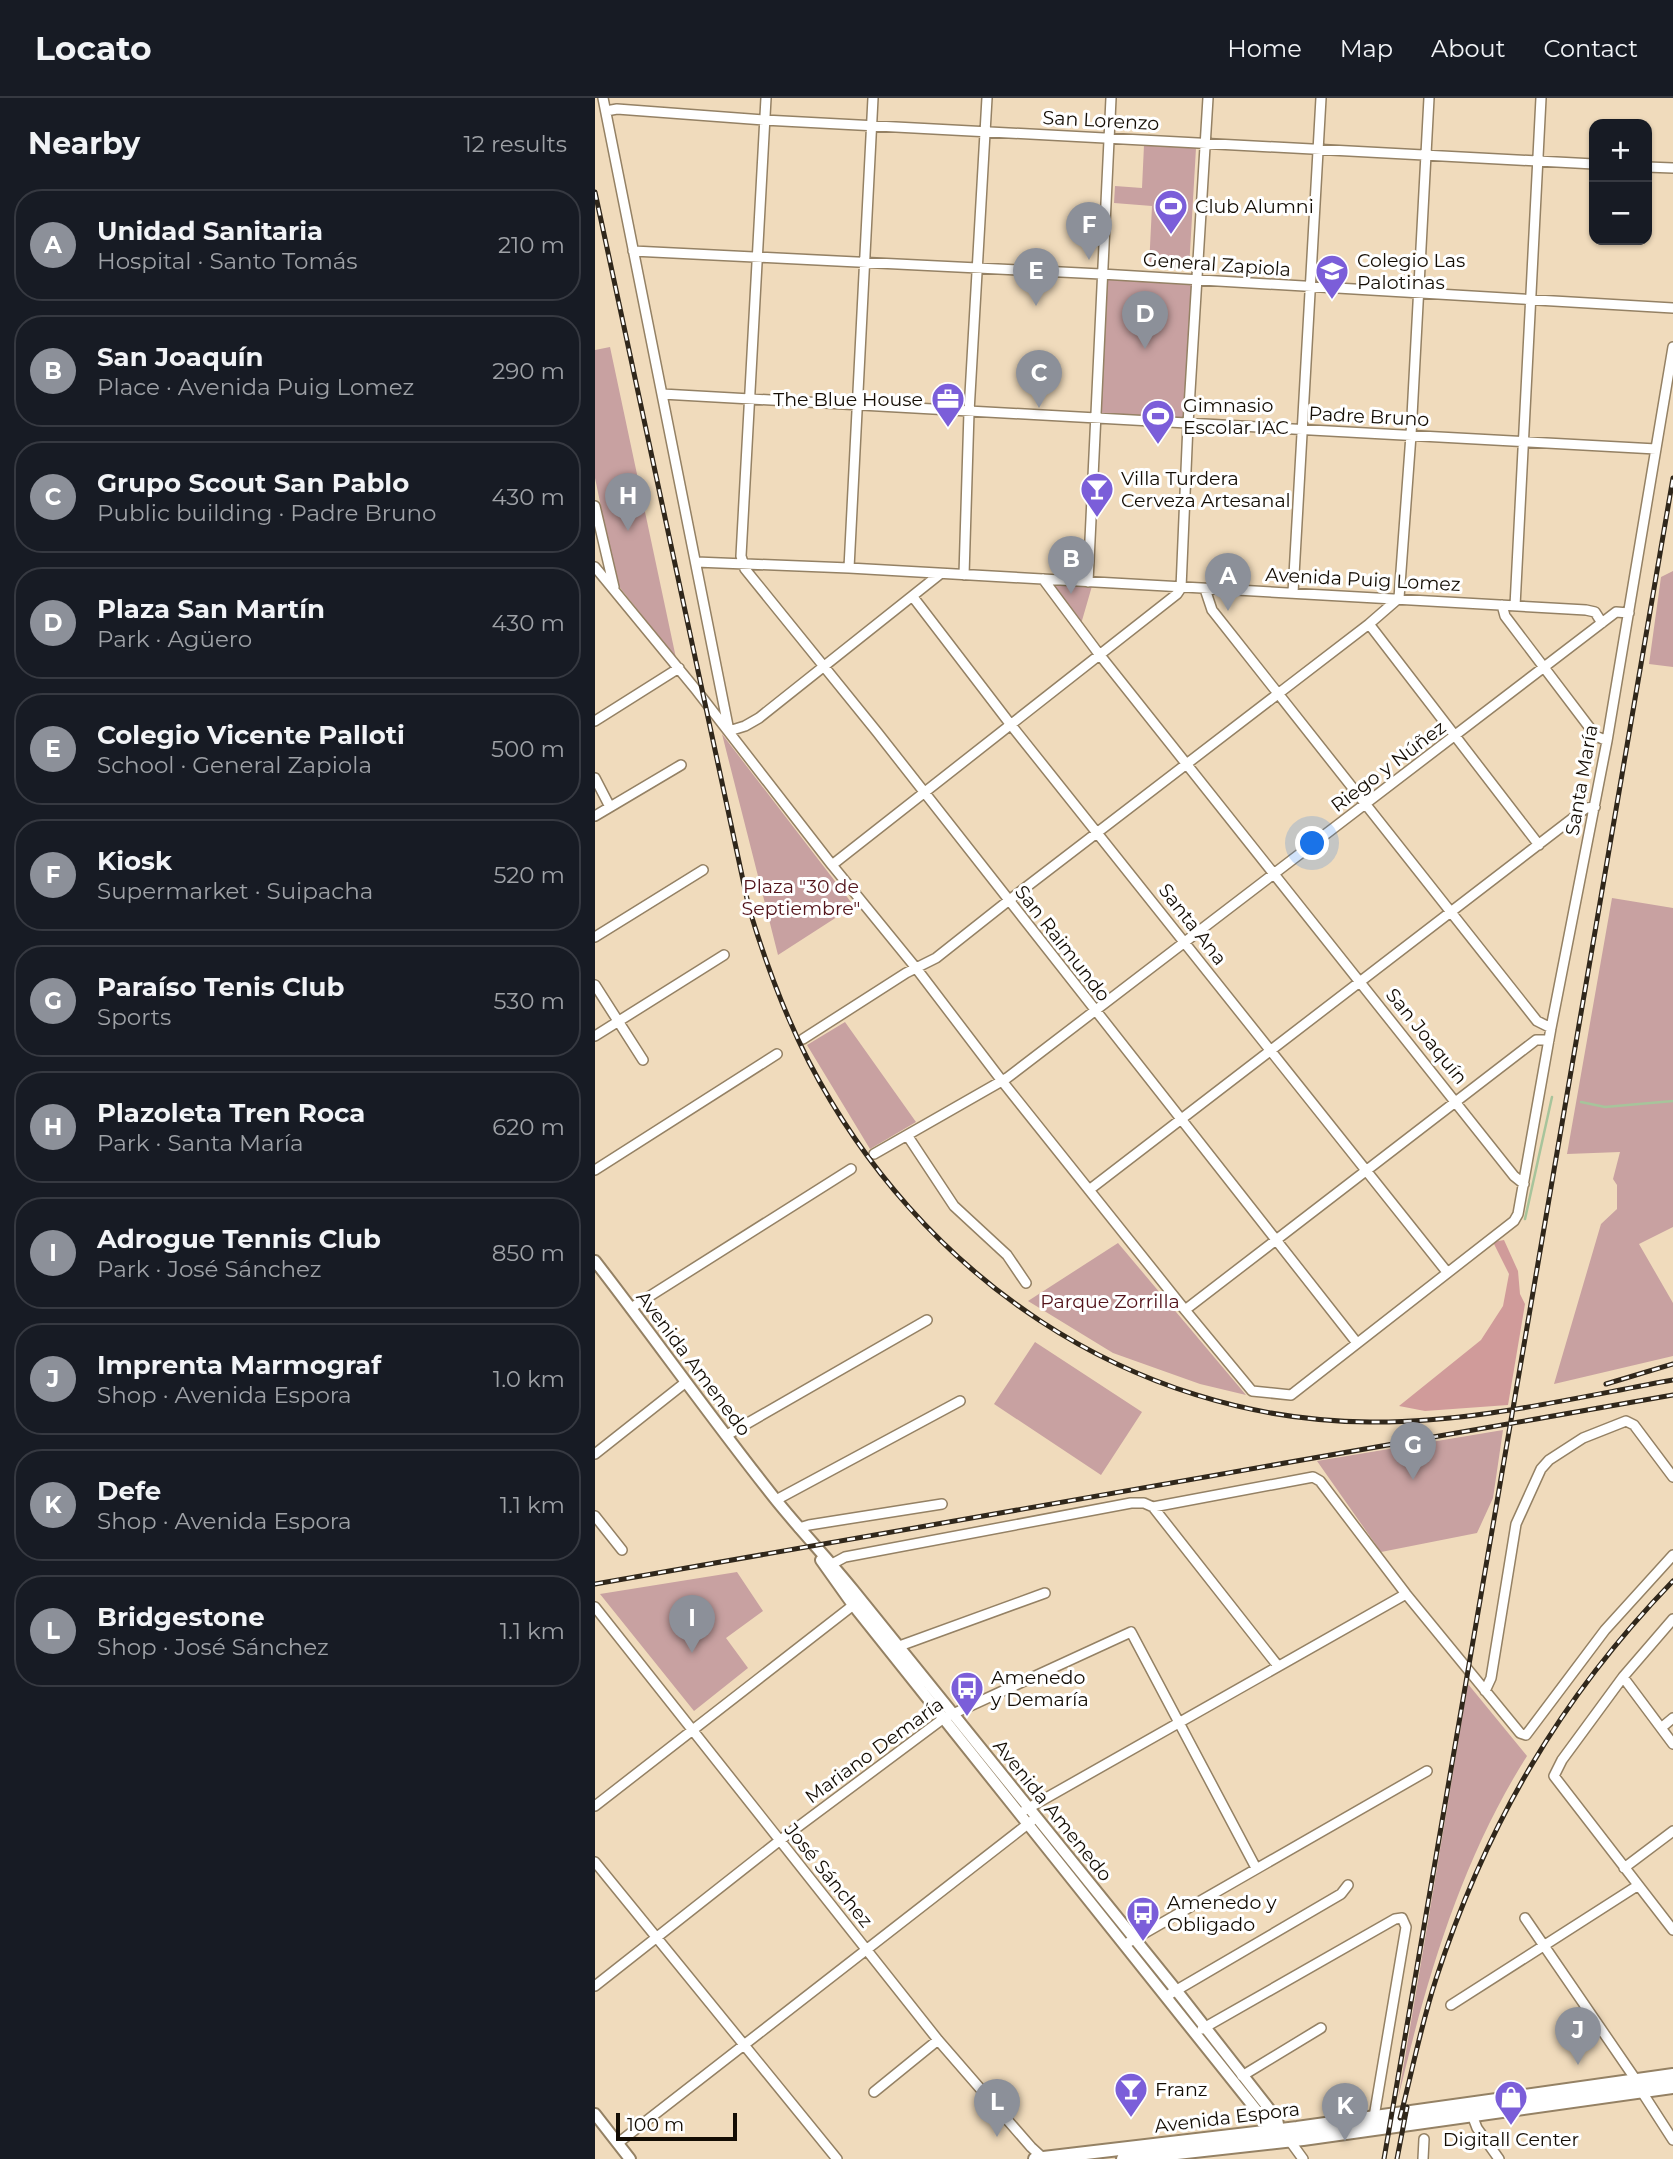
<!DOCTYPE html>
<meta charset="utf-8">
<style>
body{margin:0;font-family:Montserrat,sans-serif;background:#242831;color:#f1f3f6}
.controls{position:absolute;right:21px;top:21px;display:grid;overflow:hidden;border-radius:14px;box-shadow:0 2px 5px #0004}
.controls button{width:63px;height:63px;display:grid;place-items:center;padding:0;border:0;border-bottom:2px solid #363941;background:#171b24;color:#f1f3f6;font:35px sans-serif}
.scale{position:absolute;left:21px;bottom:18px;width:121px;box-sizing:border-box;padding-left:7px;border:4px solid #140d04;border-top:0;font-size:19px;line-height:24px;white-space:nowrap;color:#140d04;-webkit-text-stroke:5px #fff;paint-order:stroke}
.you{position:absolute;left:718px;top:746px;width:24px;height:24px;margin:-18px;border:5px solid #fff;border-radius:50%;background:#1a73e8;box-shadow:0 0 0 10px #1a73e833}
.badge{display:grid;place-items:center;width:46px;height:46px;border-radius:50%;background:#8c9099;color:#fff;font-size:23px;font-weight:700}
.pin{position:absolute;translate:-50% -58px;filter:drop-shadow(0 2px 4px #0008)}
.pin::after{content:'';position:absolute;top:37px;width:24px;height:21px;background:inherit;clip-path:polygon(0 0,100% 0,50% 100%)}
.list{margin:0;padding:0;list-style:none}
h2{display:flex;justify-content:space-between;align-items:center;height:91px;margin:0;padding:0 28px;font-size:30px}
h2 small{font-size:23px;font-weight:400;color:#9ea1a6}
.list li{display:grid;grid-template-columns:46px 1fr auto;gap:21px;align-items:center;box-sizing:border-box;height:112px;margin:0 14px 14px;padding:0 14px;border:2px solid #363941;border-radius:28px}
.list b{display:block;font-size:26px;white-space:nowrap}
.list p{margin:0;font-size:23px;white-space:nowrap;color:#9ea1a6}
.list em{font-size:23px;font-style:normal;color:#9ea1a6}
.map{position:relative;flex:none;width:1078px;height:2061px;overflow:hidden}
header{display:flex;align-items:center;gap:42px;box-sizing:border-box;height:98px;padding:0 35px;background:#171b24;border-bottom:2px solid #363941}
header strong{font-size:33px}
nav{display:flex;gap:38px;margin-inline-start:auto;font-size:24px}
main{display:flex}
aside{flex:1;background:#171b24}
.map>svg:first-child{display:block}
</style>
<header>
<strong>Locato</strong>
<nav><a>Home</a><a>Map</a><a>About</a><a>Contact</a></nav>
</header>
<main>
<aside>
<h2>Nearby<small>12 results</small></h2>
<ul class="list">
<li><span class="badge">A</span><div><b>Unidad Sanitaria</b><p>Hospital · Santo Tomás</p></div><em>210 m</em></li>
<li><span class="badge">B</span><div><b>San Joaquín</b><p>Place · Avenida Puig Lomez</p></div><em>290 m</em></li>
<li><span class="badge">C</span><div><b>Grupo Scout San Pablo</b><p>Public building · Padre Bruno</p></div><em>430 m</em></li>
<li><span class="badge">D</span><div><b>Plaza San Martín</b><p>Park · Agüero</p></div><em>430 m</em></li>
<li><span class="badge">E</span><div><b>Colegio Vicente Palloti</b><p>School · General Zapiola</p></div><em>500 m</em></li>
<li><span class="badge">F</span><div><b>Kiosk</b><p>Supermarket · Suipacha</p></div><em>520 m</em></li>
<li><span class="badge">G</span><div><b>Paraíso Tenis Club</b><p>Sports</p></div><em>530 m</em></li>
<li><span class="badge">H</span><div><b>Plazoleta Tren Roca</b><p>Park · Santa María</p></div><em>620 m</em></li>
<li><span class="badge">I</span><div><b>Adrogue Tennis Club</b><p>Park · José Sánchez</p></div><em>850 m</em></li>
<li><span class="badge">J</span><div><b>Imprenta Marmograf</b><p>Shop · Avenida Espora</p></div><em>1.0 km</em></li>
<li><span class="badge">K</span><div><b>Defe</b><p>Shop · Avenida Espora</p></div><em>1.1 km</em></li>
<li><span class="badge">L</span><div><b>Bridgestone</b><p>Shop · José Sánchez</p></div><em>1.1 km</em></li>
</ul>
</aside>
<div class="map">
<svg width="1078" height="2061" viewBox="0 0 1078 2061">
<rect width="100%" height="100%" fill="#f0dbbc"/>
<path fill="#c8a1a1" d="M 549,47 L 601,50 L 594,171 L 554,169 L 557,108 L 519,105 L 520,88 L 547,90 Z
M 506,176 L 603,182 L 593,326 L 499,320 Z
M 15,249 L 81,560 L 22,486 L 0,380 L 0,252 Z
M 1078,473 L 1078,569 L 1054,566 L 1066,479 Z
M 457,485 L 497,488 L 486,526 Z
M 127,636 L 259,808 L 183,857 Z
M 1017,800 L 1078,810 L 1078,1129 L 1044,1146 L 1078,1205 L 1078,1258 L 959,1286 L 1006,1126 L 1022,1111 L 1022,1087 L 1018,1081 L 1025,1054 L 972,1056 Z
M 250,924 L 321,1024 L 275,1051 L 212,947 Z
M 523,1145 L 651,1297 L 605,1286 L 518,1255 L 433,1203 Z
M 440,1244 L 547,1314 L 506,1377 L 399,1306 Z
M 908,1332 L 898,1400 L 882,1435 L 786,1454 L 722,1363 Z
M 142,1474 L 168,1513 L 131,1540 L 153,1570 L 99,1613 L 5,1496 Z
M 873,1586 L 932,1658 C 866,1762 831,1882 803,2001 Z"/>
<path fill="#d09b9a" d="M 909,1142 L 923,1173 L 925,1196 L 930,1206 L 913,1307 L 830,1313 L 804,1308 L 886,1242 L 908,1208 L 914,1176 L 898,1144 Z"/>
<g fill="none" stroke-linecap="round" stroke-linejoin="round">
<path stroke="#a7c49b" stroke-width="2.5" d="M 986,1004 L 1010,1009 L 1078,1003
M 930,1121 L 957,999"/>
<defs>
<path id="minor" d="M 8,0 L 134,633 L 150,628 L 164,620 L 345,476
M 171,0 L 146,458 L 150,471 L 282,634 L 762,1245
M 11,13 L 22,11 L 169,22 L 999,66
M 1052,69 L 1078,70
M 38,153 L 506,176 L 1078,210
M 67,296 L 1061,351
M 0,408 L 19,489
M 101,464 L 254,470 L 991,512 L 1000,514 L 1007,525
M 0,469 L 102,593 L 237,767 L 321,870 L 407,983 L 590,1212 L 657,1293 L 696,1297 L 919,1123 L 923,1116 L 956,930 L 1012,643 L 1078,249
M 254,470 L 278,0
M 369,477 L 374,314 L 392,0
M 448,481 L 504,556 L 919,1078 L 929,1086
M 493,484 L 516,0
M 610,491 L 617,512 L 942,923 L 956,930
M 698,495 L 726,0
M 318,499 L 416,627 L 852,1174
M 907,507 L 910,518 L 1001,638 L 1012,643
M 920,508 L 946,0
M 774,526 L 944,747
M 0,623 L 84,570
M 0,680 L 15,709
M 0,718 L 86,667
M 237,767 L 582,496 L 586,490 L 593,326 L 613,0
M 0,839 L 108,772
M 0,887 L 48,962
M 0,938 L 129,857
M 208,941 L 311,875 L 341,860 L 413,803 L 774,526 L 804,500 L 816,337 L 834,0
M 312,1037 L 359,1108 L 412,1157 L 431,1185
M 279,1056 L 412,980 L 1021,514 L 1034,515
M 0,1072 L 182,956
M 494,1092 L 991,710 L 1000,709
M 36,1210 L 256,1071
M 590,1212 L 941,942 L 954,942
M 132,1337 L 332,1222
M 0,1356 L 91,1284
M 181,1402 L 365,1303
M 558,1409 L 683,1568
M 0,1418 L 27,1452
M 204,1430 L 214,1427 L 347,1406
M 237,1466 L 250,1459 L 536,1405 L 549,1405 L 558,1409 L 718,1379 L 725,1383 L 811,1496 L 925,1635 L 931,1637 L 1010,1532 L 1078,1457
M 0,1509 L 343,1942 L 436,2049 L 449,2061
M 1078,1521 L 1028,1579 L 967,1662 L 959,1678 L 1078,1832
M 299,1550 L 450,1495
M 1028,1579 L 1078,1646
M 890,1593 L 896,1580 L 921,1426 L 946,1371 L 954,1362 L 988,1340 L 1031,1323 L 1039,1327 L 1078,1379
M 1066,1630 L 1078,1620
M 0,1708 L 261,1505
M 430,1712 L 811,1496
M 0,1764 L 242,2061
M 1029,1770 L 1078,1733
M 930,1820 L 1041,1982
M 534,1844 L 832,1673
M 0,1888 L 184,1743 L 349,1620 L 536,1534 L 661,1770
M 575,1896 L 746,1796 L 753,1787
M 856,1907 L 1042,1788
M 607,1931 L 800,1821 L 807,1820 L 811,1829 L 779,2019
M 647,1978 L 726,1930
M 279,1994 L 343,1942
M 1047,1994 L 1078,2042
M 877,2017 L 882,2030 L 904,2061
M 695,2043 L 708,2061
M 23,2045 L 438,1722
M 828,2061 L 829,2041"/>
<path id="tertiary" d="M 0,1163 C 61,1242 119,1324 181,1402 C 206,1433 233,1461 258,1492 L 581,1892 L 682,2021 L 684,2032
M 226,1462 L 258,1507 L 670,2023 L 687,2035
M 0,2016 L 35,2061"/>
<path id="secondary" d="M 440,2061 L 702,2030 L 1078,1977
M 528,2061 L 708,2041 L 1078,1989"/>
</defs>
<use href="#minor" stroke="#948164" stroke-width="12"/>
<use href="#tertiary" stroke="#948164" stroke-width="14"/>
<use href="#secondary" stroke="#948164" stroke-width="16"/>
<use href="#minor" stroke="#fff" stroke-width="9"/>
<use href="#tertiary" stroke="#fff" stroke-width="10"/>
<use href="#secondary" stroke="#fff" stroke-width="12"/>
<defs>
<path id="rail" d="M 0,94 L 154,810 C 170,863 189,915 214,964 C 324,1176 533,1322 775,1324 C 876,1325 978,1300 1078,1282
M 1011,1286 L 1078,1266
M 0,1486 L 1078,1297
M 805,2020 C 817,1974 826,1927 841,1881 C 891,1727 965,1600 1078,1483
M 789,2061 L 1078,380
M 802,2061 L 812,2009"/>
</defs>
<use href="#rail" stroke="#30271b" stroke-width="5"/>
<use href="#rail" stroke="#fff" stroke-width="2.5" stroke-dasharray="8" stroke-linecap="butt"/>
</g>
<defs>
<symbol id="stadium-pin" viewBox="-11 -11 22 30"><path d="M0 17L-7.5 6A9.5 9.5 0 1 1 7.5 6Z" fill="#7b5ed9" stroke="#fff"/><path d="M0-5a6.5 5 0 1 0 0 10a6.5 5 0 1 0 0-10ZM-3.5-1.8h7v3.6h-7Z" fill="#fff"/></symbol>
<symbol id="school-pin" viewBox="-11 -11 22 30"><path d="M0 17L-7.5 6A9.5 9.5 0 1 1 7.5 6Z" fill="#7b5ed9" stroke="#fff"/><path d="M0-5L7-2L0 1L-7-2ZM-4 1L0 2.5L4 1V4Q0 6-4 4Z" fill="#fff"/></symbol>
<symbol id="office-pin" viewBox="-11 -11 22 30"><path d="M0 17L-7.5 6A9.5 9.5 0 1 1 7.5 6Z" fill="#7b5ed9" stroke="#fff"/><path d="M-6-3h4V-5.5h4V-3h4V5H-6ZM-1-4.5V-3h2v-1.5ZM-6 0V1H6V0Z" fill="#fff"/></symbol>
<symbol id="bar-pin" viewBox="-11 -11 22 30"><path d="M0 17L-7.5 6A9.5 9.5 0 1 1 7.5 6Z" fill="#7b5ed9" stroke="#fff"/><path d="M-6-5H6L.8 .8V4.5H3.5V6h-7V4.5H-.8V.8Z" fill="#fff"/></symbol>
<symbol id="bus-pin" viewBox="-11 -11 22 30"><path d="M0 17L-7.5 6A9.5 9.5 0 1 1 7.5 6Z" fill="#7b5ed9" stroke="#fff"/><path d="M-5-6H5V4H4V6H2V4H-2V6H-4V4H-5ZM-3.5-4V0h7V-4ZM-3.5 1.2v1.5H-2V1.2ZM2 1.2v1.5H3.5V1.2Z" fill="#fff"/></symbol>
<symbol id="shop-pin" viewBox="-11 -11 22 30"><path d="M0 17L-7.5 6A9.5 9.5 0 1 1 7.5 6Z" fill="#7b5ed9" stroke="#fff"/><path d="M-5-2.5h2.3a2.7 3.5 0 0 1 5.4 0H5L5.5 6h-11ZM-1.5-2.5h3a1.5 2.3 0 0 0-3 0Z" fill="#fff"/></symbol>
</defs>
<g fill-rule="evenodd">
<use href="#stadium-pin" x="557" y="89" width="38" height="52"/>
<use href="#school-pin" x="718" y="154" width="38" height="52"/>
<use href="#office-pin" x="334" y="282" width="38" height="52"/>
<use href="#stadium-pin" x="544" y="299" width="38" height="52"/>
<use href="#bar-pin" x="483" y="372" width="38" height="52"/>
<use href="#bus-pin" x="353" y="1571" width="38" height="52"/>
<use href="#bus-pin" x="529" y="1796" width="38" height="52"/>
<use href="#bar-pin" x="517" y="1972" width="38" height="52"/>
<use href="#shop-pin" x="897" y="1980" width="38" height="52"/>
</g>
<g text-anchor="middle" stroke-width="6" stroke-linejoin="round" paint-order="stroke">
<g font-size="19" fill="#140d04" stroke="#fff">
<text transform="translate(506 22) rotate(3)" y="7">San Lorenzo</text>
<text transform="translate(622 166) rotate(4)" y="7">General Zapiola</text>
<text transform="translate(774 318) rotate(3)" y="7">Padre Bruno</text>
<text transform="translate(768 481) rotate(3)" y="7">Avenida Puig Lomez</text>
<text transform="translate(793 668) rotate(-37)" y="7">Riego y Núñez</text>
<text transform="translate(986 682) rotate(-80)" y="7">Santa María</text>
<text transform="translate(598 826) rotate(52)" y="7">Santa Ana</text>
<text transform="translate(468 845) rotate(52)" y="7">San Raimundo</text>
<text transform="translate(832 938) rotate(51)" y="7">San Joaquín</text>
<text transform="translate(99 1265) rotate(53)" y="7">Avenida Amenedo</text>
<text transform="translate(279 1652) rotate(-36)" y="7">Mariano Demaría</text>
<text transform="translate(458 1712) rotate(51)" y="7">Avenida Amenedo</text>
<text transform="translate(234 1777) rotate(51)" y="7">José Sánchez</text>
<text transform="translate(632 2019) rotate(-7)" y="7">Avenida Espora</text>
</g>
<g font-size="19" fill="#140d04" stroke="#fff" text-anchor="start">
<text x="600" y="115">Club Alumni</text>
<text x="762" y="169">Colegio Las<tspan x="762" dy="22">Palotinas</tspan></text>
<text x="328" y="308" text-anchor="end">The Blue House</text>
<text x="588" y="314">Gimnasio<tspan x="588" dy="22">Escolar IAC</tspan></text>
<text x="526" y="387">Villa Turdera<tspan x="526" dy="22">Cerveza Artesanal</tspan></text>
<text x="396" y="1586">Amenedo<tspan x="396" dy="22">y Demaría</tspan></text>
<text x="572" y="1811">Amenedo y<tspan x="572" dy="22">Obligado</tspan></text>
<text x="560" y="1998">Franz</text>
<text x="916" y="2048" text-anchor="middle">Digitall Center</text>
</g>
<g font-size="19" fill="#53131a" stroke="#fff">
<text x="206" y="795">Plaza "30 de<tspan x="206" dy="22">Septiembre"</tspan></text>
<text x="515" y="1210">Parque Zorrilla</text>
</g>
</g>
</svg>
<div class="controls">
<button>+</button>
<button>−</button>
</div>
<div class="scale">100 m</div>
<div class="you"></div>
<div class="pin badge" style="left:633px;top:513px">A</div>
<div class="pin badge" style="left:476px;top:496px">B</div>
<div class="pin badge" style="left:444px;top:310px">C</div>
<div class="pin badge" style="left:550px;top:251px">D</div>
<div class="pin badge" style="left:441px;top:208px">E</div>
<div class="pin badge" style="left:494px;top:162px">F</div>
<div class="pin badge" style="left:818px;top:1382px">G</div>
<div class="pin badge" style="left:33px;top:433px">H</div>
<div class="pin badge" style="left:97px;top:1555px">I</div>
<div class="pin badge" style="left:983px;top:1967px">J</div>
<div class="pin badge" style="left:750px;top:2043px">K</div>
<div class="pin badge" style="left:402px;top:2039px">L</div>
</div>
</main>
